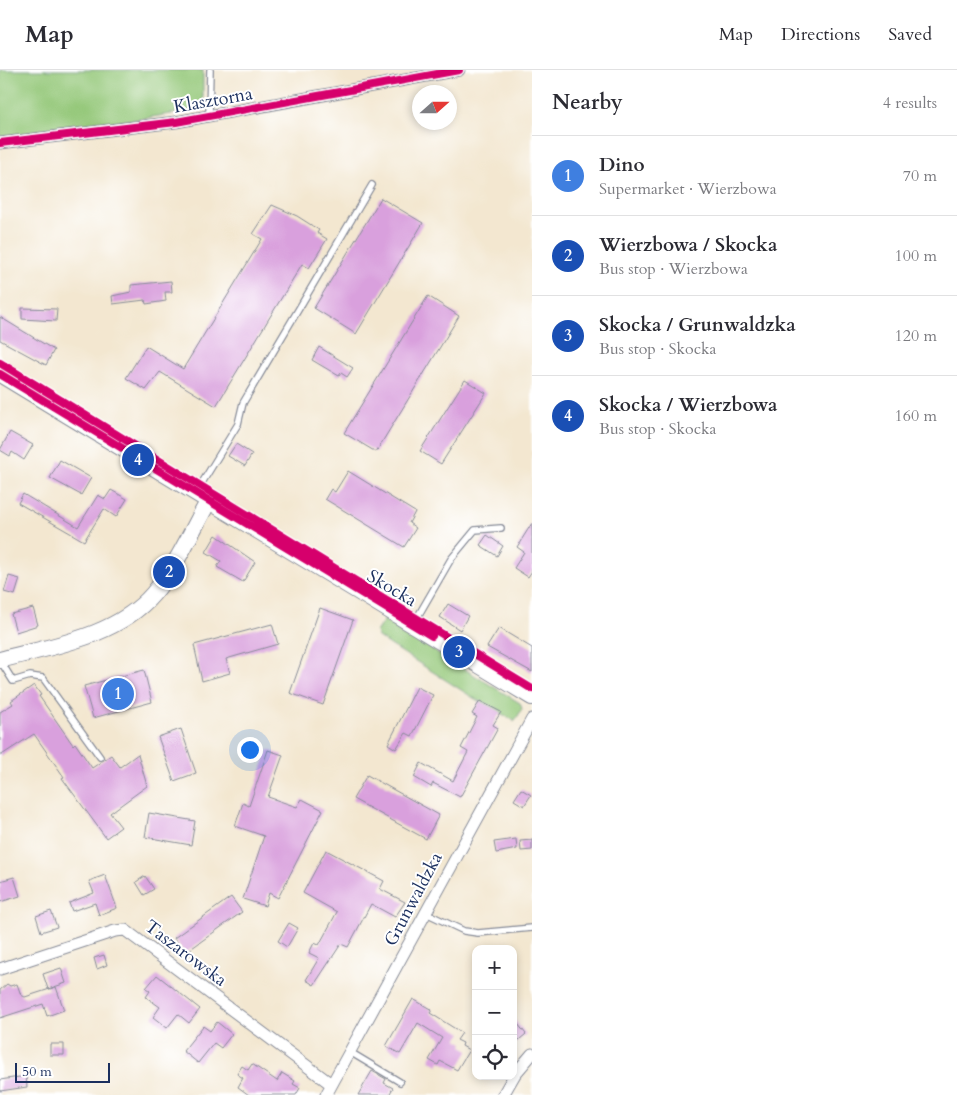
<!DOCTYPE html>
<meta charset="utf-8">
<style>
body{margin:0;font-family:Cardo,serif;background:#f7f7f7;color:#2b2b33}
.controls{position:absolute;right:15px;bottom:15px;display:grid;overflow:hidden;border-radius:10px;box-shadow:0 2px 8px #0003}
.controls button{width:45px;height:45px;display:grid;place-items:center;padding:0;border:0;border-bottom:1px solid #e1e1e2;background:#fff;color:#2b2b33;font:25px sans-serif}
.compass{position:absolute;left:412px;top:15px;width:45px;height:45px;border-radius:50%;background:#fff;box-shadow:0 2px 8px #0003;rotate:69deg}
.scale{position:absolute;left:15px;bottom:12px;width:95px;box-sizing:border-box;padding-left:5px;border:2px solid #1b2f5e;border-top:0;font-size:14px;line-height:18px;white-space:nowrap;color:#1b2f5e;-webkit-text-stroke:4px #fff;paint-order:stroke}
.you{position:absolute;left:249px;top:679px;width:18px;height:18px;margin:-12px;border:4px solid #fff;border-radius:50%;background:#1a73e8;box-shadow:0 0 0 8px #1a73e833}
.badge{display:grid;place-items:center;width:32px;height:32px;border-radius:50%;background:#d93025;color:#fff;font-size:16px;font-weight:700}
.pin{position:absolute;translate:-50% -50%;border:2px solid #fff;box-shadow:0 1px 5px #0006}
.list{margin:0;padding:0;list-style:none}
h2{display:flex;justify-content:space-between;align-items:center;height:65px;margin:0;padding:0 20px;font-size:21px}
h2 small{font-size:16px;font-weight:400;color:#7c7c81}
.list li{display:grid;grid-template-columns:32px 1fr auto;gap:15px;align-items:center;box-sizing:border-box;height:80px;padding:0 20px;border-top:1px solid #e1e1e2}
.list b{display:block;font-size:19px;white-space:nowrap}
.list p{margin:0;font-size:16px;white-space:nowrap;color:#7c7c81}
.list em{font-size:16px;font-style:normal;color:#7c7c81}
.icon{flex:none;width:28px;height:28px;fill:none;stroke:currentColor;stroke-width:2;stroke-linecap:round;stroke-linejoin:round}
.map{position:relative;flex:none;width:532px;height:1025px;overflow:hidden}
header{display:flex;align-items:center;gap:30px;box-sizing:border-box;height:70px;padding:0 25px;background:#fff;border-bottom:1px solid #e1e1e2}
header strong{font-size:24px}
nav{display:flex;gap:28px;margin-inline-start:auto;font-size:18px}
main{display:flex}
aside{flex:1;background:#fff}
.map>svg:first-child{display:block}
</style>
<header>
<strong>Map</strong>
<nav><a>Map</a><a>Directions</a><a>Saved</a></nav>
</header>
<main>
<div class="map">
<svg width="532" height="1025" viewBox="0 0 532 1025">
<rect width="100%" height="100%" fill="#fff"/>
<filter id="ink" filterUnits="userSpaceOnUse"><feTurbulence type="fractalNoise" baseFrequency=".02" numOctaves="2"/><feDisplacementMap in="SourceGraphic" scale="10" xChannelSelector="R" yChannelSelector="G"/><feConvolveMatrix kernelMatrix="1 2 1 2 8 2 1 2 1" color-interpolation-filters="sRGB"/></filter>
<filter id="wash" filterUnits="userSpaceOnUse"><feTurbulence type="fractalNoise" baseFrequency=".0096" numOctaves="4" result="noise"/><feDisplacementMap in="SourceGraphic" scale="20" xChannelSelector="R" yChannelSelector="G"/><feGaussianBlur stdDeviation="1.12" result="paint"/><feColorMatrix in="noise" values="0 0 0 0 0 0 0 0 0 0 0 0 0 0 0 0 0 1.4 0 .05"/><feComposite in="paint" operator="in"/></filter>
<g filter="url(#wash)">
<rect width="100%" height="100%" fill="#f3e7d0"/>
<path fill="#94c879" stroke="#587c6c" d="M 0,0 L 203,0 L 203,39 L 63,61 L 0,68 Z
M 384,550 L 520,633 L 522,639 L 515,651 L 480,632 L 378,567 L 376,562 Z"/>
<g id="blocks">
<path fill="#d9a0dd" d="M 381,128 L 423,153 L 356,264 L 314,238 Z
M 272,135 L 297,146 L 319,160 L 317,163 L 327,169 L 309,198 L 302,194 L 216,336 L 160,302 L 146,320 L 126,308 L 146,276 L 183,299 L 262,169 L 253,164 Z
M 171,211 L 172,222 L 165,222 L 166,231 L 146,234 L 145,230 L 113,234 L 112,226 L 131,222 L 131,215 Z
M 428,226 L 459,246 L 376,382 L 344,363 Z
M 22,238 L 57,239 L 56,251 L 22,249 Z
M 0,247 L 54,280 L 46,295 L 0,270 Z
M 319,277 L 353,298 L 347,307 L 341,303 L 339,306 L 312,290 Z
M 465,310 L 486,323 L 441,394 L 420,381 Z
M 10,362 L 33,375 L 24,390 L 12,382 L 10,386 L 0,380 Z
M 236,374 L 252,384 L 245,396 L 228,386 Z
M 60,390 L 91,408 L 81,425 L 50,408 Z
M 348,401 L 415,442 L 409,453 L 416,458 L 404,477 L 325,429 L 331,419 L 335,422 Z
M 111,420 L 127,429 L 116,447 L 104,439 L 84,471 L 18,433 L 23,424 L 78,457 L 98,425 L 105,429 Z
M 532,453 L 532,501 L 528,507 L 514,498 L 524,482 L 517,477 Z
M 216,465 L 255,492 L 243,512 L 217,497 L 221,491 L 206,482 Z
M 487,465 L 503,476 L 497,486 L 480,475 Z
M 9,506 L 20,509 L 15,525 L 4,522 Z
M 448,534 L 468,546 L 460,560 L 440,547 Z
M 33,538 L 38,555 L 16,562 L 11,544 Z
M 320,538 L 353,550 L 323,635 L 290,623 Z
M 272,554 L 278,574 L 226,589 L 230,603 L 202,611 L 194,575 Z
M 499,558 L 532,578 L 532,602 L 487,577 Z
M 144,600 L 152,632 L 93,648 L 84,616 Z
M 34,615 L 41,625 L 39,626 L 73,675 L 75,673 L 92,698 L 111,685 L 120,697 L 138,684 L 147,716 L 110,743 L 121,757 L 106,768 L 62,708 L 64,707 L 34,664 L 0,686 L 0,642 L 13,634 L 11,631 Z
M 417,617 L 433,625 L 412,666 L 406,663 L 396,679 L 388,674 Z
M 480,631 L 501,642 L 493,655 L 498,658 L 460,727 L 433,713 L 431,717 L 414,707 L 421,693 L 453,711 L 468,682 L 461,678 L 477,647 L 472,644 Z
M 181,659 L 196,703 L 174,711 L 158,667 Z
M 268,680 L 283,685 L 268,727 L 297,737 L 302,729 L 323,740 L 278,828 L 269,823 L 265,836 L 243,829 L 264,766 L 235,756 L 243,733 L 249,736 Z
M 367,705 L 439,745 L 426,769 L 353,729 Z
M 521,719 L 531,725 L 524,736 L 514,730 Z
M 149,743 L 195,751 L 191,775 L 145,767 Z
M 516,769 L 517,779 L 496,783 L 494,772 Z
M 532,770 L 532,780 L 521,781 L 520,771 Z
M 326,780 L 384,811 L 380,819 L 405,832 L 395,847 L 371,834 L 348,877 L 341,874 L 314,915 L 306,910 L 319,888 L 309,883 L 314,873 L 319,875 L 337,842 L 303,823 Z
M 105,805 L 117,838 L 99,845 L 95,833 L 72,841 L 69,833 L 94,823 L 89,811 Z
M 145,806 L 154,819 L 144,825 L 136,812 Z
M 14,807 L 20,826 L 0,832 L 0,811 Z
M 231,827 L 242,842 L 185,883 L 174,868 Z
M 51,841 L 57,857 L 41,862 L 36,846 Z
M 289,853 L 298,858 L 287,877 L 278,871 Z
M 104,885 L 107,895 L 97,899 L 94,888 Z
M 61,898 L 66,913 L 48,919 L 43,904 Z
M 157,905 L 200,939 L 189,953 L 178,944 L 167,958 L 153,947 L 160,937 L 146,927 L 150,921 L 146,918 Z
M 7,914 L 10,916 L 17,914 L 21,925 L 25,927 L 56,917 L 64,940 L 47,946 L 43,934 L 0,948 L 0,920 Z
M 413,929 L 432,940 L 430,943 L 462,963 L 457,970 L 463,973 L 462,976 L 469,980 L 457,1000 L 440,991 L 438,995 L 429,990 L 442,968 L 418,953 L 400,984 L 386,976 Z
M 513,948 L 526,964 L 513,975 Z
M 217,952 L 232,964 L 221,978 L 214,973 L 198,993 L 183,981 L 203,956 L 210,961 Z
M 50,974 L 64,974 L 64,985 L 50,985 Z
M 252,994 L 277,1011 L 282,1003 L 295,1011 L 293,1014 L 300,1018 L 296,1025 L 249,1025 L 238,1017 L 243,1008 L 237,1004 L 242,996 L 248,1000 Z
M 372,1001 L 386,1009 L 384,1013 L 393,1018 L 389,1025 L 358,1025 Z
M 26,1006 L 27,1017 L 0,1021 L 0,1010 Z"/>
</g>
</g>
<g filter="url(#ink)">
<use href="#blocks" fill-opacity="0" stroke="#878b97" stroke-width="1"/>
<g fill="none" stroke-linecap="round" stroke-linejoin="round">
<defs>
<path id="lane" d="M 209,46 L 210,0
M 197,421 L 238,354 L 243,333 L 372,115
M 414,553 L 451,489 L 475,460 L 501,458
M 1,592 L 13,611 L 30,606 L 43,608 L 100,687
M 426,843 L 464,861 L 478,863 L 532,858
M 350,982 L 400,1012"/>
<path id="street" d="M 0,73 L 176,52 L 459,0
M 0,899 L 115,861 L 125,860 L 331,1014
M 326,1025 L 532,649
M 503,1025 L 515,1004 L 532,984"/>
<path id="secondary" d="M 0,304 L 532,627
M 0,590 C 52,576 116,567 153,524 C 176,497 191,462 208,432"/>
</defs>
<use href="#lane" stroke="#878b97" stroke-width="8"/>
<use href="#street" stroke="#878b97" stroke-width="13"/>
<use href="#secondary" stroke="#878b97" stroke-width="18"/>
<use href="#lane" stroke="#fff" stroke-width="5.5"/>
<use href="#street" stroke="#fff" stroke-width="11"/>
<use href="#secondary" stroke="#fff" stroke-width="16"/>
<defs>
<path id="cycleway" d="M 0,73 L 176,52 L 459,0
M 0,293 L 532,619
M 0,304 L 432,566"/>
</defs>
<use href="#cycleway" stroke="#fff" stroke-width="11"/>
<use href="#cycleway" stroke="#d6006c" stroke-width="8"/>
</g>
</g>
<g text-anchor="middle" stroke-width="4" stroke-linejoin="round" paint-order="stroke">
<g font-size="18" fill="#1b2f5e" stroke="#fff">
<text transform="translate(213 30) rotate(-10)" y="6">Klasztorna</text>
<text transform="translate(392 518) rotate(31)" y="6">Skocka</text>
<text transform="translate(413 829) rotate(-62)" y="6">Grunwaldzka</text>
<text transform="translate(186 883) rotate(37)" y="6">Taszarowska</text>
</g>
</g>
</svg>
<div class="controls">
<button>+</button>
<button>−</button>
<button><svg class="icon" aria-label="locate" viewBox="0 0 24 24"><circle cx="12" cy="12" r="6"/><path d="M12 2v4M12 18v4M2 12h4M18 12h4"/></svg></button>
</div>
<svg class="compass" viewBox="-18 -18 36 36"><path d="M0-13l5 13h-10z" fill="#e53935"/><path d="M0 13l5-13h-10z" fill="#7c7c81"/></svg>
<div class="scale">50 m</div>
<div class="you"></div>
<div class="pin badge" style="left:118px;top:624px;background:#3f7fe0">1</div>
<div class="pin badge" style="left:169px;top:502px;background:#1a4fb4">2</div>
<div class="pin badge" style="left:459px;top:582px;background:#1a4fb4">3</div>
<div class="pin badge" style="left:138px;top:390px;background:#1a4fb4">4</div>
</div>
<aside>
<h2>Nearby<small>4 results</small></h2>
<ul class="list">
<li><span class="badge" style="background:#3f7fe0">1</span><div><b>Dino</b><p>Supermarket · Wierzbowa</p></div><em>70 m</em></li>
<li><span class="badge" style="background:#1a4fb4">2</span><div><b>Wierzbowa / Skocka</b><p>Bus stop · Wierzbowa</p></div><em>100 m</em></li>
<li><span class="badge" style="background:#1a4fb4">3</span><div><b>Skocka / Grunwaldzka</b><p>Bus stop · Skocka</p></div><em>120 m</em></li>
<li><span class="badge" style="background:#1a4fb4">4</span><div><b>Skocka / Wierzbowa</b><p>Bus stop · Skocka</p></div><em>160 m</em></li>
</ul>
</aside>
</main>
